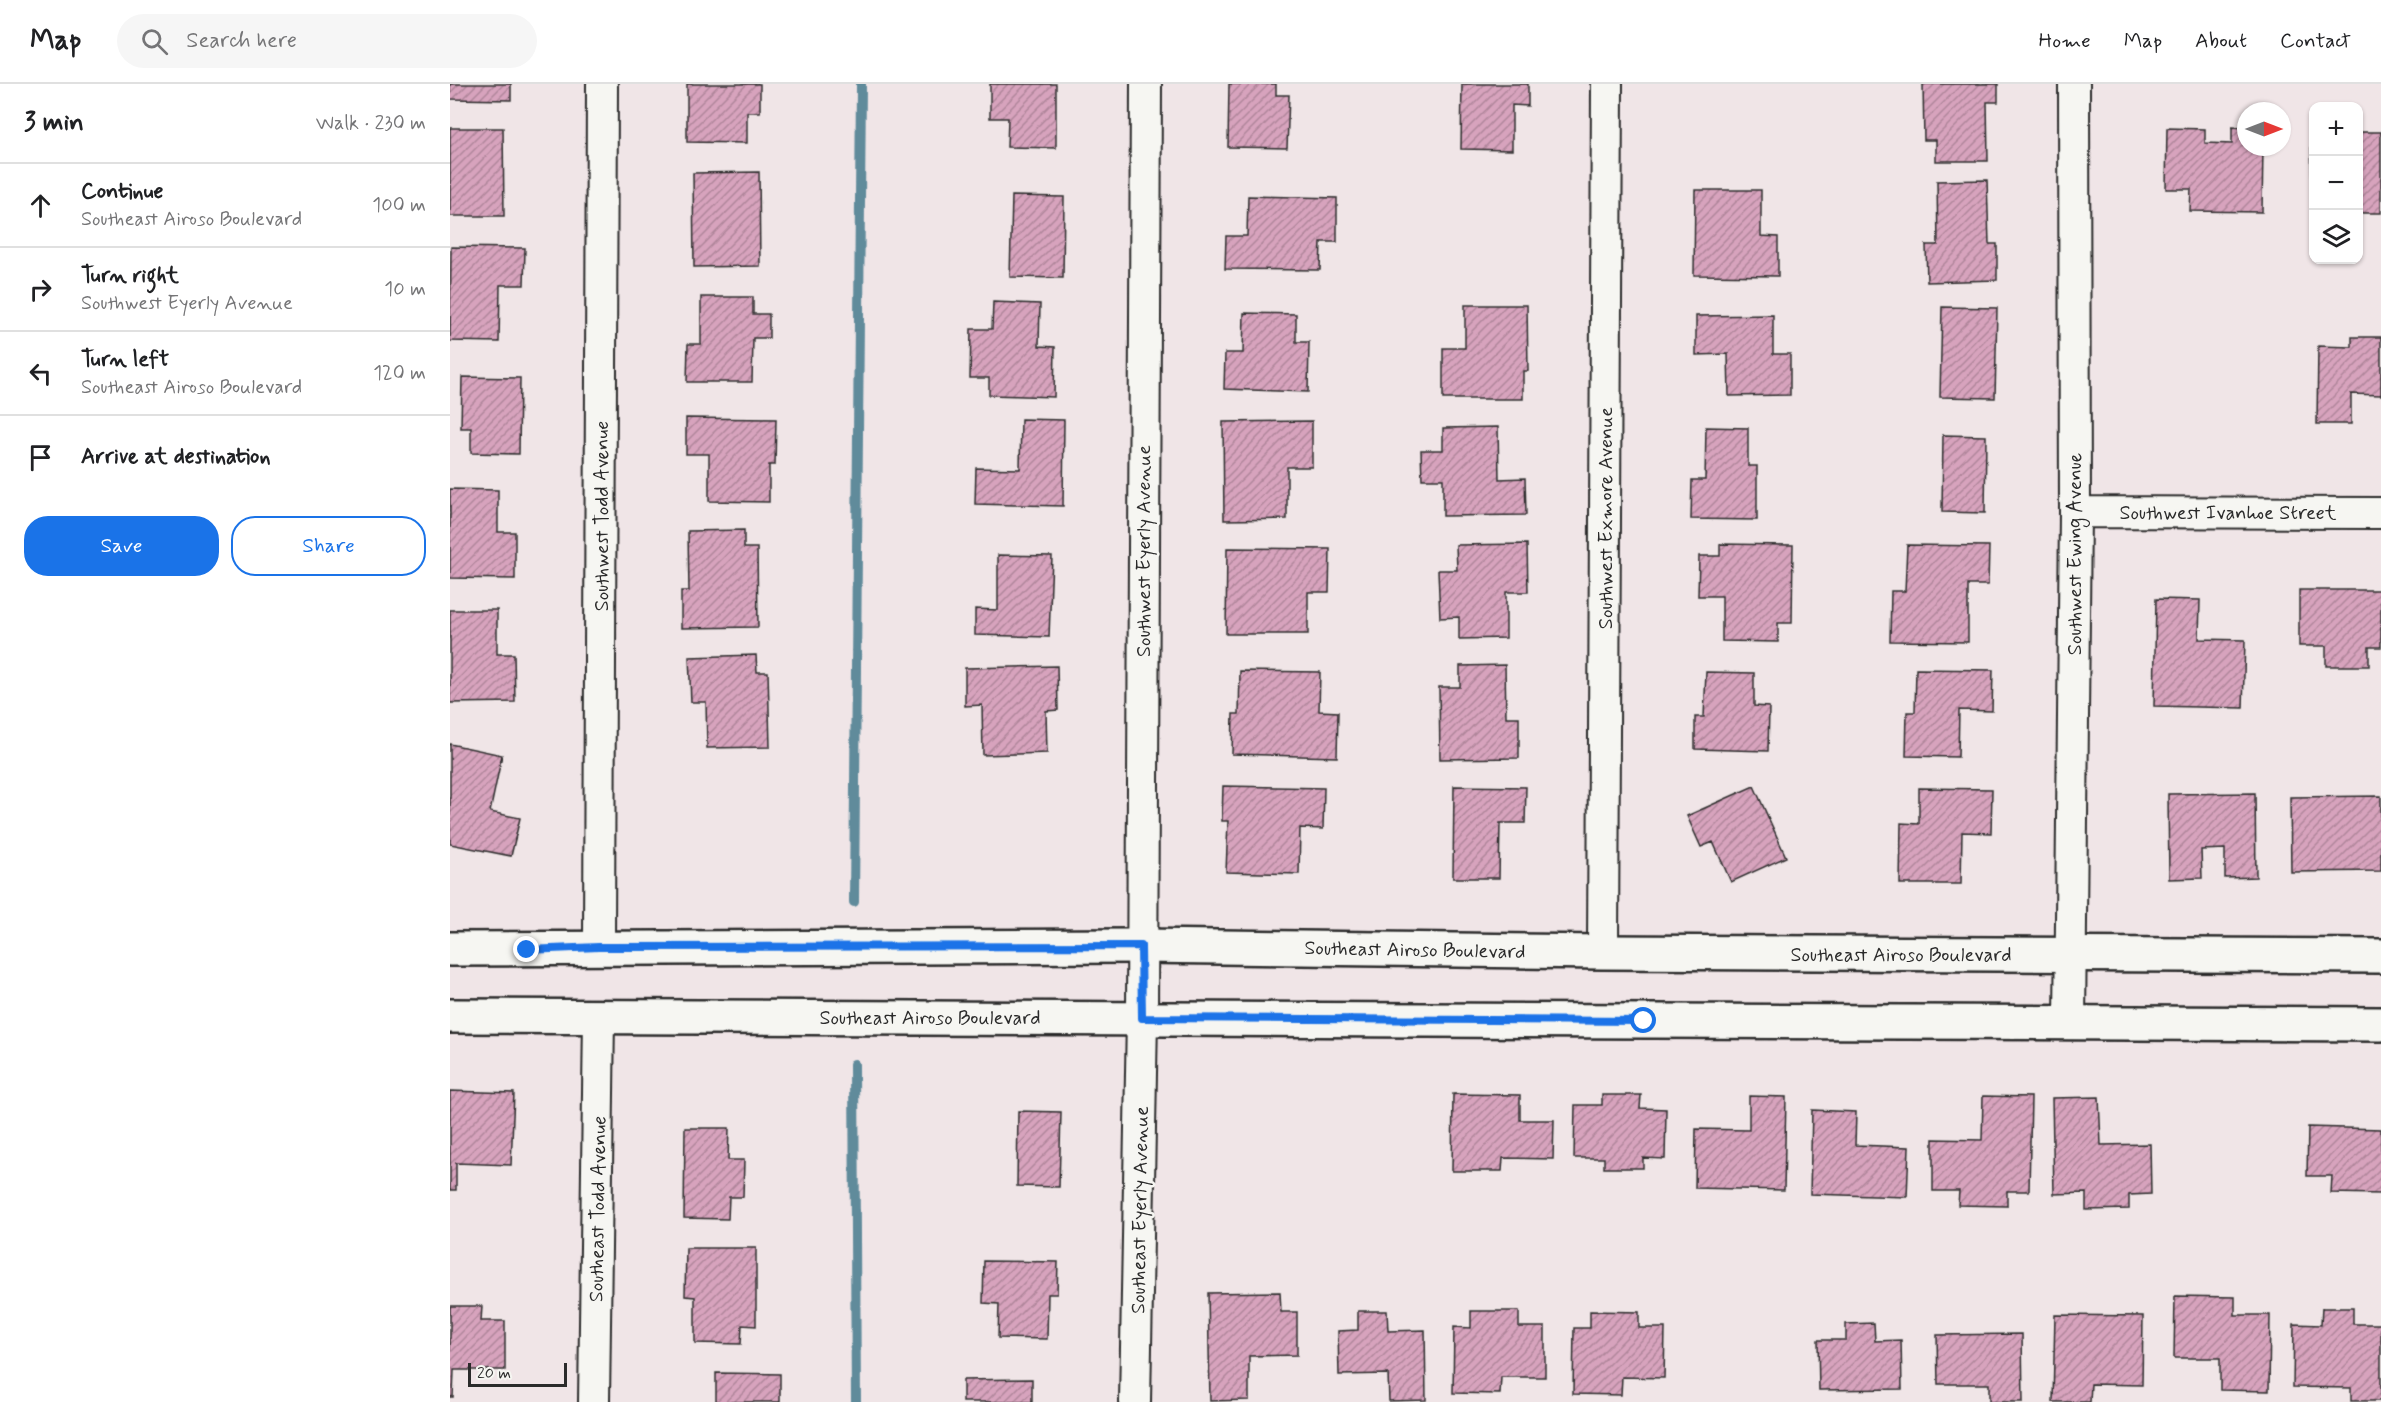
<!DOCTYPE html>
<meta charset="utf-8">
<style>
body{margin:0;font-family:Mynerve,sans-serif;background:#f6f6f6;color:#202124}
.controls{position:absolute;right:18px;top:18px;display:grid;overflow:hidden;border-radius:12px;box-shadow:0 2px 4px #0004}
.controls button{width:54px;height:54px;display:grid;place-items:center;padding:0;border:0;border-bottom:2px solid #e0e0e0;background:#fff;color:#202124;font:30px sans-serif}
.compass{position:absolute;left:1787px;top:18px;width:54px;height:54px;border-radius:50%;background:#fff;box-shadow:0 2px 4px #0004;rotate:90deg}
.scale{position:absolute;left:18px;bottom:15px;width:99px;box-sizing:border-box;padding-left:6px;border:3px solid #2b2b2b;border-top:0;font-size:16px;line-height:21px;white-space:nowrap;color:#2b2b2b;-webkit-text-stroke:4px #f6f6f2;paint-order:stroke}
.stop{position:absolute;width:18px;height:18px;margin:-14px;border:4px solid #1a73e8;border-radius:50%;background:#fff}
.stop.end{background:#1a73e8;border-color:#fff;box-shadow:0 2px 6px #0008}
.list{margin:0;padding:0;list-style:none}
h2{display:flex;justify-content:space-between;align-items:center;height:78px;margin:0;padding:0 24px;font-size:26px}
h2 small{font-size:20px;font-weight:400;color:#757577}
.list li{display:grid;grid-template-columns:39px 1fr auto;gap:18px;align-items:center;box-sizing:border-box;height:84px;padding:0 24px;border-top:2px solid #e0e0e0}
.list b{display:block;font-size:22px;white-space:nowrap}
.list p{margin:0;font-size:20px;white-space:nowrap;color:#757577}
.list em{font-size:20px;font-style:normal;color:#757577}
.actions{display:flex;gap:12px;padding:18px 24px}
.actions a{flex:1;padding:14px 0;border:2px solid #1a73e8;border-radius:24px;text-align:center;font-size:21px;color:#1a73e8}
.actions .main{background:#1a73e8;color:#fff}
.icon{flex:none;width:33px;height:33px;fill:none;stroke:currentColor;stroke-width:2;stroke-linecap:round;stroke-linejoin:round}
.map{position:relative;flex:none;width:1931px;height:1318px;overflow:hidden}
header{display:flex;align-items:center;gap:36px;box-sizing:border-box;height:84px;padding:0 30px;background:#fff;border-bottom:2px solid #e0e0e0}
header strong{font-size:28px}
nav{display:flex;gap:33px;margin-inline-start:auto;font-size:21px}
.search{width:420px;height:54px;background:#f6f6f6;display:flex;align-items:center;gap:15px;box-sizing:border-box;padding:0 21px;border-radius:33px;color:#757577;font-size:22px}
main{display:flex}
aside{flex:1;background:#fff}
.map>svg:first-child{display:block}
</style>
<header>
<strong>Map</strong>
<div class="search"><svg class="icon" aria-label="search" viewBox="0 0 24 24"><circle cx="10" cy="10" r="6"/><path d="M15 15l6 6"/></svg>Search here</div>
<nav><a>Home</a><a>Map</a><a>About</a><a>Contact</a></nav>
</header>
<main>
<aside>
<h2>3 min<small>Walk · 230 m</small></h2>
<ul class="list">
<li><svg class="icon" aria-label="ahead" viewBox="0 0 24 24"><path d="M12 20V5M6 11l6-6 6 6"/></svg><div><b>Continue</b><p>Southeast Airoso Boulevard</p></div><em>100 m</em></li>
<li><svg class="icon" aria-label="right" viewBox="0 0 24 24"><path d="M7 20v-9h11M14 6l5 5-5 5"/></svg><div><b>Turn right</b><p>Southwest Eyerly Avenue</p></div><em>10 m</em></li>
<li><svg class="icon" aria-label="left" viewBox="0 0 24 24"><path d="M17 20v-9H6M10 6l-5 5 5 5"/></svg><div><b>Turn left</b><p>Southeast Airoso Boulevard</p></div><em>120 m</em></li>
<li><svg class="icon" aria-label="arrive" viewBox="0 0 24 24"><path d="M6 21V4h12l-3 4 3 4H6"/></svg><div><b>Arrive at destination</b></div></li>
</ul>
<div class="actions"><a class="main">Save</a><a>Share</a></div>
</aside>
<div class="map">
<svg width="1931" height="1318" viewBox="0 0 1931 1318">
<defs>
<pattern id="building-hatch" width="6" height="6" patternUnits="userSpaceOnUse" patternTransform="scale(1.5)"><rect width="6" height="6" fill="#d7a3bd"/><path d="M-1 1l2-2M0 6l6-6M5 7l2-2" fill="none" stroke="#af859a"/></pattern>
</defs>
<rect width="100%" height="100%" fill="#f0e5e7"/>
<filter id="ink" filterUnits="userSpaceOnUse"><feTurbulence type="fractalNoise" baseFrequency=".0167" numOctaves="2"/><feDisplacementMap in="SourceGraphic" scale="12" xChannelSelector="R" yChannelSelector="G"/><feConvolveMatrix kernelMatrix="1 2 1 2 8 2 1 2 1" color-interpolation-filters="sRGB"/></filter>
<g filter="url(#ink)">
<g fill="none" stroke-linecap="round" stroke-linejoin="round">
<path stroke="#608b9b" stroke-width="10" d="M 404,818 L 411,0
M 404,980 L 406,1318"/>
</g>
<path fill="url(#building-hatch)" stroke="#2b2b2b" stroke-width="1.5" d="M 0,0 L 61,0 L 61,16 L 0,15 Z
M 237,0 L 310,0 L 310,28 L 297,28 L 297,59 L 237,58 Z
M 540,0 L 606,0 L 606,64 L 557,63 L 558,34 L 540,34 Z
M 779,0 L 826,0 L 826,11 L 839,11 L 837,64 L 778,63 Z
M 1012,0 L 1078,0 L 1078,22 L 1062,21 L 1062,66 L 1011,65 Z
M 1473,0 L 1548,0 L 1548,18 L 1537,18 L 1538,77 L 1486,77 L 1486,56 L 1474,56 Z
M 1782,43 L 1796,44 L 1796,63 L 1813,63 L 1812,128 L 1740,127 L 1741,105 L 1716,105 L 1717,44 L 1755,45 L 1755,59 L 1782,60 Z
M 0,44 L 53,44 L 54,132 L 0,132 Z
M 1861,48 L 1864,48 L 1864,114 L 1862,114 Z
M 1908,48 L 1931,48 L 1931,129 L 1911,129 L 1911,113 L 1908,113 Z
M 309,88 L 310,182 L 244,183 L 243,89 Z
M 1537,96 L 1539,160 L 1547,160 L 1547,196 L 1477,198 L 1476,161 L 1488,161 L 1487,97 Z
M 1245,106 L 1311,106 L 1311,152 L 1328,153 L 1328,192 L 1244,191 Z
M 562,112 L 614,113 L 613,194 L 560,193 Z
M 798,112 L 887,114 L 887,158 L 871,158 L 870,186 L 775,185 L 776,152 L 797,152 Z
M 1,163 L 75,164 L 74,201 L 50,201 L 49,258 L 0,257 Z
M 251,213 L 303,213 L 303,230 L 319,230 L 319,254 L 303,254 L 302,298 L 237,298 L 238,260 L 251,260 Z
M 543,218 L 590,220 L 589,262 L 605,263 L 604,313 L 539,311 L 539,294 L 520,294 L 521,245 L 542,245 Z
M 1015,221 L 1077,221 L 1078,287 L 1073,287 L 1073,315 L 993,315 L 993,264 L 1015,264 Z
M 1492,223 L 1547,224 L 1545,314 L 1490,313 Z
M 794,229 L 846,230 L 846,258 L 859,258 L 858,308 L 774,305 L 775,269 L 793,269 Z
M 1323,231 L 1323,270 L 1340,270 L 1340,311 L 1279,312 L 1278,270 L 1246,271 L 1246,232 Z
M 1902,253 L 1931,253 L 1931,311 L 1901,310 L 1901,340 L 1867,340 L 1868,262 L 1902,263 Z
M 12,293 L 70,294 L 69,370 L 21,369 L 21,344 L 11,344 Z
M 236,334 L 326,335 L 325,381 L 319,381 L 319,418 L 259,417 L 259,370 L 236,370 Z
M 571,335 L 614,336 L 613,422 L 525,420 L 526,384 L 570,385 Z
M 862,337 L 862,383 L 837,383 L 837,435 L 774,436 L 773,338 Z
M 1048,343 L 1049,395 L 1075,394 L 1076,431 L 993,432 L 993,395 L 972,395 L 971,366 L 993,366 L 993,344 Z
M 1256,343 L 1298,344 L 1298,382 L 1307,382 L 1307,436 L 1241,435 L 1242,396 L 1255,396 Z
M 1493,351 L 1536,352 L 1535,429 L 1492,428 Z
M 0,405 L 48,406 L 48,448 L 65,448 L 65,495 L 0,494 Z
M 294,446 L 294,464 L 307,464 L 308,543 L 231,544 L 231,507 L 239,507 L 238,447 Z
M 1077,460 L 1078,508 L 1056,508 L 1056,554 L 1009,555 L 1009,533 L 990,534 L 988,486 L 1007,486 L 1006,461 Z
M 1270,460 L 1343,461 L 1342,539 L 1328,539 L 1328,558 L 1272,557 L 1272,512 L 1248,512 L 1249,472 L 1270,472 Z
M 1457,461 L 1539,462 L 1538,501 L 1518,501 L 1518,558 L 1440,557 L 1441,507 L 1455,507 Z
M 777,464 L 880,465 L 879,508 L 858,508 L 858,550 L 776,550 Z
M 548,471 L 602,472 L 599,553 L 525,551 L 525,525 L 548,526 Z
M 1849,506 L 1931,506 L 1931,563 L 1919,563 L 1919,582 L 1876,582 L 1876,562 L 1849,562 Z
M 1706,515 L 1750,516 L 1749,555 L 1795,556 L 1793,624 L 1704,622 Z
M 0,526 L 47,526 L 47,570 L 64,570 L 65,618 L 0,619 Z
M 306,571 L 307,588 L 318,588 L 320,663 L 257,664 L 256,618 L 241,618 L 239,573 Z
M 1055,581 L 1056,633 L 1069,633 L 1069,674 L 990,675 L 989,603 L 1010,603 L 1010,582 Z
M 607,582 L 608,626 L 596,627 L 597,669 L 533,671 L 532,621 L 515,622 L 515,584 Z
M 1466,585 L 1543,586 L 1542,627 L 1509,626 L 1508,673 L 1456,672 L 1457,628 L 1465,628 Z
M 790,587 L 870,588 L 869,627 L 888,628 L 887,673 L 782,670 L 783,630 L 789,630 Z
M 1256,588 L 1304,589 L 1304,622 L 1319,623 L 1318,667 L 1245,665 L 1245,633 L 1254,633 Z
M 0,660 L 52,671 L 40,728 L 70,734 L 61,772 L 0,760 Z
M 773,702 L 874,704 L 873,745 L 850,744 L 849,790 L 776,788 L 778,737 L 772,737 Z
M 1004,702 L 1076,703 L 1075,739 L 1050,739 L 1049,794 L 1003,794 Z
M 1304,702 L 1336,773 L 1281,798 L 1263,758 L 1251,763 L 1237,732 Z
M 1469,704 L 1542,705 L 1541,749 L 1512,748 L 1511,800 L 1450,800 L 1451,739 L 1469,740 Z
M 1805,709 L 1806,793 L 1775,794 L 1775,765 L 1751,766 L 1752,794 L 1719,795 L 1718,710 Z
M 1931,712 L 1931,787 L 1841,788 L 1840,713 Z
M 0,1007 L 64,1009 L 61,1081 L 6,1079 L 6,1106 L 0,1106 Z
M 1003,1010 L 1070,1011 L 1070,1036 L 1104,1036 L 1103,1075 L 1053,1074 L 1052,1087 L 1002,1087 Z
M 1152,1011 L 1191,1011 L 1190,1024 L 1216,1025 L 1215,1075 L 1193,1074 L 1193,1084 L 1154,1084 L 1154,1074 L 1124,1074 L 1125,1021 L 1152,1021 Z
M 1299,1012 L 1336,1013 L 1334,1106 L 1245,1104 L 1246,1045 L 1299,1046 Z
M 1533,1012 L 1581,1013 L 1579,1107 L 1557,1107 L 1557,1122 L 1508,1121 L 1509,1107 L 1483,1107 L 1483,1055 L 1532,1056 Z
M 1649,1013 L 1651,1061 L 1700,1060 L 1701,1110 L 1679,1111 L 1679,1125 L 1636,1126 L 1636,1109 L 1604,1110 L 1602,1014 Z
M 1362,1026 L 1406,1028 L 1405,1061 L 1459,1063 L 1457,1113 L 1360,1110 Z
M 568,1027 L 611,1028 L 609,1103 L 567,1102 Z
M 1858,1043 L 1931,1045 L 1931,1110 L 1881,1109 L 1882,1092 L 1857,1092 Z
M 235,1044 L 279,1044 L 278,1076 L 294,1076 L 293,1113 L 279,1113 L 278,1135 L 234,1134 Z
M 236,1164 L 306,1164 L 306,1242 L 292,1241 L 291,1260 L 245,1259 L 245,1213 L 235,1212 Z
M 534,1177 L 608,1178 L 607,1210 L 598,1210 L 597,1255 L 548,1254 L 549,1220 L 533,1219 Z
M 830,1208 L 831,1228 L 847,1228 L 847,1271 L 799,1272 L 799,1316 L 760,1317 L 758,1209 Z
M 1725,1212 L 1785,1213 L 1785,1231 L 1820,1231 L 1819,1307 L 1770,1306 L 1770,1274 L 1724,1274 Z
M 0,1222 L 32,1222 L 31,1237 L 55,1237 L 55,1286 L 4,1286 L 3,1313 L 0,1313 Z
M 1872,1224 L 1903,1224 L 1903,1240 L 1931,1240 L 1931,1317 L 1901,1317 L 1901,1304 L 1843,1303 L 1844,1240 L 1871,1241 Z
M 908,1227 L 937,1227 L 938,1247 L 975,1246 L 976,1316 L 939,1317 L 938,1290 L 889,1291 L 888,1247 L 908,1246 Z
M 1021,1227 L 1069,1227 L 1069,1243 L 1095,1243 L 1095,1293 L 1051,1293 L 1050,1310 L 1003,1309 L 1004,1243 L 1021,1244 Z
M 1140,1227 L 1189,1228 L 1189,1244 L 1215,1244 L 1214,1294 L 1172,1293 L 1171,1311 L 1123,1310 L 1124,1244 L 1140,1244 Z
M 1605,1231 L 1693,1232 L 1692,1301 L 1641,1300 L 1640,1318 L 1603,1318 Z
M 1424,1239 L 1425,1257 L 1451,1256 L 1452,1305 L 1369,1306 L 1368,1256 L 1396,1256 L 1396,1240 Z
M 1572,1250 L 1573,1318 L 1539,1318 L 1539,1300 L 1488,1300 L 1487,1251 Z
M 266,1289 L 330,1290 L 330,1318 L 266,1318 Z
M 582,1295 L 582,1318 L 513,1318 L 513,1296 Z"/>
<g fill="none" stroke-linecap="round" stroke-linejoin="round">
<defs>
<path id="street" d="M 1625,428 L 1931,429
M 149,863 L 152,0
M 1153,868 L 1157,0
M 1620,939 L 1625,428 L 1624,0
M 144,1318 L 149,932
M 685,1318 L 692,934 L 696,0"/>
<path id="secondary" d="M 0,865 L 691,862 L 1153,868 L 1931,872
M 0,932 L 1931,940"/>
</defs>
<use href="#street" stroke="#2b2b2b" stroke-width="34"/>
<use href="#secondary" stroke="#2b2b2b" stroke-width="38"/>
<use href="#street" stroke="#f6f6f2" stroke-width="30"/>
<use href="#secondary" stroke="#f6f6f2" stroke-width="33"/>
</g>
</g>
<g fill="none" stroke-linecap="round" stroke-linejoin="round" filter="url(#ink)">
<path stroke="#1a73e8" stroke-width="8" d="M 77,866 L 149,863 L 691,862 L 692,934 L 1194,937"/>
</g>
<g text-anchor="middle" stroke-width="5" stroke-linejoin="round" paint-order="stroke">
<g font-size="20" fill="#2b2b2b" stroke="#f6f6f2">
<text x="1778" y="435">Southwest Ivanhoe Street</text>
<text transform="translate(151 432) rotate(-90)" y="7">Southwest Todd Avenue</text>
<text transform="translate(1155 434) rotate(-90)" y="7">Southwest Exmore Avenue</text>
<text transform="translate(693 467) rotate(-90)" y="7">Southwest Eyerly Avenue</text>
<text transform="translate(1624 470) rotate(-90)" y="7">Southwest Ewing Avenue</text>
<text transform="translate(965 865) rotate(1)" y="7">Southeast Airoso Boulevard</text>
<text x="1451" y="877">Southeast Airoso Boulevard</text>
<text x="480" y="940">Southeast Airoso Boulevard</text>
<text transform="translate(147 1125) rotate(-89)" y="7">Southeast Todd Avenue</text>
<text transform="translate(689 1126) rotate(-89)" y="7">Southeast Eyerly Avenue</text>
</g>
</g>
</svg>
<div class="controls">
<button>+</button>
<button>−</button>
<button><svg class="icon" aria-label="layers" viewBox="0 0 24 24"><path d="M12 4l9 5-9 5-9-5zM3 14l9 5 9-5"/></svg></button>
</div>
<svg class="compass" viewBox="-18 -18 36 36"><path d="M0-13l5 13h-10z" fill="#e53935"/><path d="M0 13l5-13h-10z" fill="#757577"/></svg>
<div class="scale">20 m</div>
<div class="stop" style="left:1194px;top:937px"></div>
<div class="stop end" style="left:77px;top:866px"></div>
</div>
</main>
